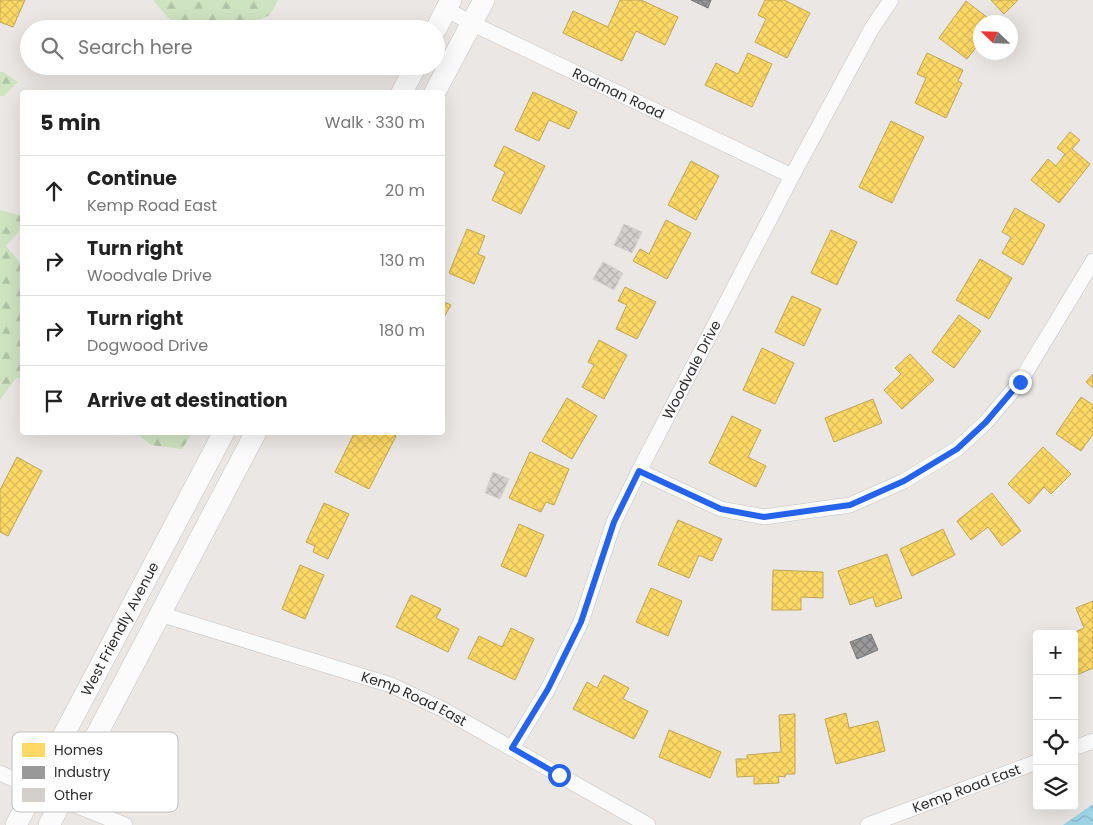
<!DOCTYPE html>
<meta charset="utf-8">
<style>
body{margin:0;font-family:Poppins,sans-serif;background:#f6f6f6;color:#222}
.controls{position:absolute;right:15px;bottom:15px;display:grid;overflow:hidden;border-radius:5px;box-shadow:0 5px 20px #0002}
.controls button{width:45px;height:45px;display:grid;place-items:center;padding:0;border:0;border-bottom:1px solid #e0e0e0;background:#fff;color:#222;font:25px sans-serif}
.compass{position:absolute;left:973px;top:15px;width:45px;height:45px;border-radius:50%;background:#fff;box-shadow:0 5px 20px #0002;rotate:293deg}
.stop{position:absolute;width:15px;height:15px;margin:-11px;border:4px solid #2563eb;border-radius:50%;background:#fff}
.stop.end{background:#2563eb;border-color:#fff;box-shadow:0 1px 5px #0008}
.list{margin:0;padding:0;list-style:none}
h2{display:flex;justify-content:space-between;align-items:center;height:65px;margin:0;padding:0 20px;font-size:21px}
h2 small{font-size:16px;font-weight:400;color:#767676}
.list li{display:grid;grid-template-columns:32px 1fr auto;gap:15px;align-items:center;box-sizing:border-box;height:70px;padding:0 20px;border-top:1px solid #e0e0e0}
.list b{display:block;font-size:19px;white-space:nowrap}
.list p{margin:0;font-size:16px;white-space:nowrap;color:#767676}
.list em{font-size:16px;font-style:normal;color:#767676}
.icon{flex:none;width:28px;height:28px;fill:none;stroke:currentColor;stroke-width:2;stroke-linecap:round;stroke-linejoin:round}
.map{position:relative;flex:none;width:1093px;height:825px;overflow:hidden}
.search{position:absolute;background:#fff;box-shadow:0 5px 20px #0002;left:20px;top:20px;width:425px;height:55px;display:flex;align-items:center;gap:12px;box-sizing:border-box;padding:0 18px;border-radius:28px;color:#767676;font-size:19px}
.panel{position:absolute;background:#fff;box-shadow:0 5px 20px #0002;left:20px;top:90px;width:425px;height:345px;border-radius:5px}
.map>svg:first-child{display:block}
</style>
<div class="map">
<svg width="1093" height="825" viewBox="0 0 1093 825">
<defs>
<pattern id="forest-firs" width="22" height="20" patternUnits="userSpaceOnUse" patternTransform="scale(1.25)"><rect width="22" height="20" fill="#cee3c0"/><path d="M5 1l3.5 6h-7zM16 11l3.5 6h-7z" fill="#b1c3a5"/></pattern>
<pattern id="water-waves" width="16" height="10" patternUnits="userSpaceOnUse" patternTransform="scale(1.25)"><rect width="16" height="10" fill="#9ed4e5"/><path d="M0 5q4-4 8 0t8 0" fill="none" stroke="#88b6c5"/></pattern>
<pattern id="homes-cross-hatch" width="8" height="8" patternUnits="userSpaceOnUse" patternTransform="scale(1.25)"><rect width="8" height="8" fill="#ffd966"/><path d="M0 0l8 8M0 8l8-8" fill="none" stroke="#dbbb59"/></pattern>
<pattern id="industry-cross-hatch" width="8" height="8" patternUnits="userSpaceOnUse" patternTransform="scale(1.25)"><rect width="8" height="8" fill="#999"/><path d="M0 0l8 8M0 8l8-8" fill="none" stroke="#7d7d7d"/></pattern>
<pattern id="building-cross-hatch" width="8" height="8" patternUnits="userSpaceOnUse" patternTransform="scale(1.25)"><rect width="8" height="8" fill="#d2cfcd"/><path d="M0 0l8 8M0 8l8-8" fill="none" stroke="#b5b2b0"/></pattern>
</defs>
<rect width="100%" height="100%" fill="#eae7e4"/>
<path fill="url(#forest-firs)" d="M 153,0 L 278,0 L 270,15 L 238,29 L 178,29 Z
M 0,72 L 3,72 L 18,82 L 4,96 L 0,96 Z
M 0,210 L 22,216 L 22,228 L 6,246 L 22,265 L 22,379 L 16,378 L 0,400 Z
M 136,433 L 192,433 L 182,449 L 151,445 Z"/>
<path fill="url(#water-waves)" d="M 1093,804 L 1093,825 L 1063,825 Z"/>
<path fill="url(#homes-cross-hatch)" stroke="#c0a555" d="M 0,0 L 25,0 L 13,27 L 0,22 Z
M 620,0 L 641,0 L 678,17 L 665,45 L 636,31 L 622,61 L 563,33 L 573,11 L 608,27 Z
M 765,0 L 784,0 L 810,13 L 787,58 L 755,42 L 766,19 L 758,15 Z
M 991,0 L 1018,0 L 1004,14 Z
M 966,1 L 988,18 L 984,22 L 980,22 L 980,42 L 967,59 L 939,38 Z
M 748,53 L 772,64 L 752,107 L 705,85 L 716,63 L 738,74 Z
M 927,53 L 963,70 L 958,81 L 962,83 L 946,118 L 915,103 L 926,78 L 917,74 Z
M 533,92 L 577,112 L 569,129 L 549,120 L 539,141 L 515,130 Z
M 891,121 L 924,137 L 892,203 L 859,187 Z
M 1070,132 L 1080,140 L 1072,149 L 1090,164 L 1059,203 L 1031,180 L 1048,159 L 1056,166 L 1065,154 L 1057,148 Z
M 504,146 L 545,166 L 521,214 L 492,200 L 505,172 L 494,166 Z
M 691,161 L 719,176 L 696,220 L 668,205 Z
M 1015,208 L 1045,225 L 1023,265 L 1002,253 L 1011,237 L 1002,232 Z
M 666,220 L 691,233 L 667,279 L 633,261 L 640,249 L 649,254 Z
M 467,229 L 485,236 L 478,254 L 485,257 L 474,284 L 449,273 Z
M 831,230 L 857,242 L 837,285 L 811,273 Z
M 980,259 L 1012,278 L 989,319 L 956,300 Z
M 625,287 L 656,302 L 637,339 L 616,329 L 627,305 L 618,301 Z
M 792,296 L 821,309 L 804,346 L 775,332 Z
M 442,301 L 451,305 L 442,320 Z
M 959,315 L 981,331 L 954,368 L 932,352 Z
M 599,340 L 627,355 L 604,399 L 582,387 L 594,365 L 588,362 Z
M 762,348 L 794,363 L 775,404 L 743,390 Z
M 910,354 L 934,380 L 902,409 L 884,390 L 901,374 L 895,368 Z
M 1093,374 L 1093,388 L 1086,382 Z
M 1081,397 L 1093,405 L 1093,434 L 1081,451 L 1056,434 Z
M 567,398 L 597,416 L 572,459 L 542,441 Z
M 873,399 L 882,423 L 834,442 L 825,418 Z
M 732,416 L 761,430 L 748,457 L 766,466 L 756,487 L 709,463 Z
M 355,432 L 389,432 L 396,436 L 369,489 L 335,472 Z
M 1043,447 L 1071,474 L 1051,494 L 1044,487 L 1029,504 L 1008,484 Z
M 530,452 L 569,469 L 554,505 L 546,502 L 541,512 L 509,498 Z
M 17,457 L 42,471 L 8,536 L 0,532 L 0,490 Z
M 992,493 L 1021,531 L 1002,546 L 988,527 L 971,540 L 957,521 Z
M 324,503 L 349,514 L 328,559 L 313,552 L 315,546 L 306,542 Z
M 678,520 L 722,539 L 712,561 L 699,555 L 689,578 L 658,565 Z
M 519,524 L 544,535 L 526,577 L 501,566 Z
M 943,529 L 955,555 L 912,576 L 900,549 Z
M 887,554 L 902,598 L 876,607 L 873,597 L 850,605 L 838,571 Z
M 300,565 L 324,575 L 305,619 L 282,609 Z
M 773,570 L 823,572 L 823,598 L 801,597 L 801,610 L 772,610 Z
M 651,588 L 682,601 L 668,636 L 636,622 Z
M 411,595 L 441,609 L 436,618 L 459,629 L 448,652 L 396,627 Z
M 1093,601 L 1093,668 L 1074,676 L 1074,634 L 1071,634 L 1084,628 L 1076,608 Z
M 511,628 L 534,639 L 515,680 L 468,658 L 479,636 L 502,647 Z
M 604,675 L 629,688 L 623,699 L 648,711 L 634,739 L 573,709 L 587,682 L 597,688 Z
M 846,713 L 849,728 L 878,721 L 885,751 L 836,764 L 825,719 Z
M 795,714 L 795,774 L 786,774 L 785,777 L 778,776 L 779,783 L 754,784 L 754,776 L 737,777 L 736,759 L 747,759 L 747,755 L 781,752 L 779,715 Z
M 669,730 L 721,752 L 710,778 L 659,757 Z"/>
<path fill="url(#industry-cross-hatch)" stroke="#797979" d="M 691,0 L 711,0 L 708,8 Z
M 871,634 L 878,650 L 857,659 L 850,642 Z"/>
<path fill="url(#building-cross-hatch)" stroke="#d5d3d0" d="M 624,224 L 642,232 L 632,253 L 614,245 Z
M 603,262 L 623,273 L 614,290 L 593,279 Z
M 493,472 L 509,479 L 500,499 L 485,493 Z"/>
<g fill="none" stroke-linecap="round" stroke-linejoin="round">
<defs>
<g id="minor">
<path id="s1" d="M 446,9 L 471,23 L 792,176"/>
<path d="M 639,471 L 721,509 L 764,517 L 850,505 L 904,481 L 957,449 L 986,422 L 1020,382 L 1093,261"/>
<path id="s2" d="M 160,614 L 391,685 L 442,709 L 648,825"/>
<path id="s3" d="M 512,748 L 548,689 L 581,622 L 614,522 L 639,471 L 792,176 L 872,28 L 891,0"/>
<path d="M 1074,748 L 1093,741"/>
<path d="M 0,773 L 35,789 L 125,825"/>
<path id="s4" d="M 868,825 L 1037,762"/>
</g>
<g id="secondary">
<path d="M 436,29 L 451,0"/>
<path d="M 402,92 L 416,66"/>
<path d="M 435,92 L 484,0"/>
<path id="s5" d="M 16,825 L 224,432"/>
<path d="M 49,825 L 256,432"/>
</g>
</defs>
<use href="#minor" stroke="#c3c2c2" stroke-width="16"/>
<use href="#secondary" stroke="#c3c2c2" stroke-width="22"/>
<use href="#minor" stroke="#fcfbfb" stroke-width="15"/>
<use href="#secondary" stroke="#fcfbfb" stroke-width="21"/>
</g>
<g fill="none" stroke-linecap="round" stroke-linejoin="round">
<path stroke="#2563eb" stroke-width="6" d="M 559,775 L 512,748 L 548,689 L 581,622 L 614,522 L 639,471 L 721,509 L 764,517 L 850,505 L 904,481 L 957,449 L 986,422 L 1020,382"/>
</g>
<g text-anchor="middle" stroke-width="5" stroke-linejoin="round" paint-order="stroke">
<g font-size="14" fill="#2d2d2d" stroke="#fff">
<text dy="5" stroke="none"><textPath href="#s1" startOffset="192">Rodman Road</textPath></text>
<text dy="5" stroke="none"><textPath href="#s3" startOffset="420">Woodvale Drive</textPath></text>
<text dy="5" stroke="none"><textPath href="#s5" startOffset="222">West Friendly Avenue</textPath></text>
<text dy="5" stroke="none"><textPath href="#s2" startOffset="268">Kemp Road East</textPath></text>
<text dy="5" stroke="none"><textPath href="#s4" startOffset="105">Kemp Road East</textPath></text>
</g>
</g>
<rect x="12" y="732" width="166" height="80" rx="8" fill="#fff" stroke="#c0c0c0" stroke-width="1"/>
<rect x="22" y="743" width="23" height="14" fill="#ffd966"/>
<rect x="22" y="766" width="23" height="13" fill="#999"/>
<rect x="22" y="788" width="23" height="14" fill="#d2cfcd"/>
<g font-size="14" fill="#2d2d2d">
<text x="54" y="755">Homes</text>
<text x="54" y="777">Industry</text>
<text x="54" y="800">Other</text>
</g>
</svg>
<div class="controls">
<button>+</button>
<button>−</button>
<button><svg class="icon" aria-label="locate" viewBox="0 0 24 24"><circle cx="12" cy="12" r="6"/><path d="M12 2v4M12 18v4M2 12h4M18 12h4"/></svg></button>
<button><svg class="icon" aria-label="layers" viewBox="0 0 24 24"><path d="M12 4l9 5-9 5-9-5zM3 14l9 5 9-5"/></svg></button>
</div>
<svg class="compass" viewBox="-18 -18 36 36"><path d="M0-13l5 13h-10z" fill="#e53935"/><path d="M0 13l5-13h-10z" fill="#767676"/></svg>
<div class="stop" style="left:559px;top:775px"></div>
<div class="stop end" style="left:1020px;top:382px"></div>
<div class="search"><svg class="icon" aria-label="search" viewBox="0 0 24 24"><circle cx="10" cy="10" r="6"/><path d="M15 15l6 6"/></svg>Search here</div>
<section class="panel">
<h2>5 min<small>Walk · 330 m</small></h2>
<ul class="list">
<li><svg class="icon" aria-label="ahead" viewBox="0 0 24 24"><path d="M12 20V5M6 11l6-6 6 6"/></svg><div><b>Continue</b><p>Kemp Road East</p></div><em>20 m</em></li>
<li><svg class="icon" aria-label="right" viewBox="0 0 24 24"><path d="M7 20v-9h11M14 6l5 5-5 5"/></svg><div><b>Turn right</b><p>Woodvale Drive</p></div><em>130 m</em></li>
<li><svg class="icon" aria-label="right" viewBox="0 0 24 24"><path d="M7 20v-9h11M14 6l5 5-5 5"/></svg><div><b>Turn right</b><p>Dogwood Drive</p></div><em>180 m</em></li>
<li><svg class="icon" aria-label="arrive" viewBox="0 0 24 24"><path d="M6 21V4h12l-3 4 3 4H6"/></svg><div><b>Arrive at destination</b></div></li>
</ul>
</section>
</div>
